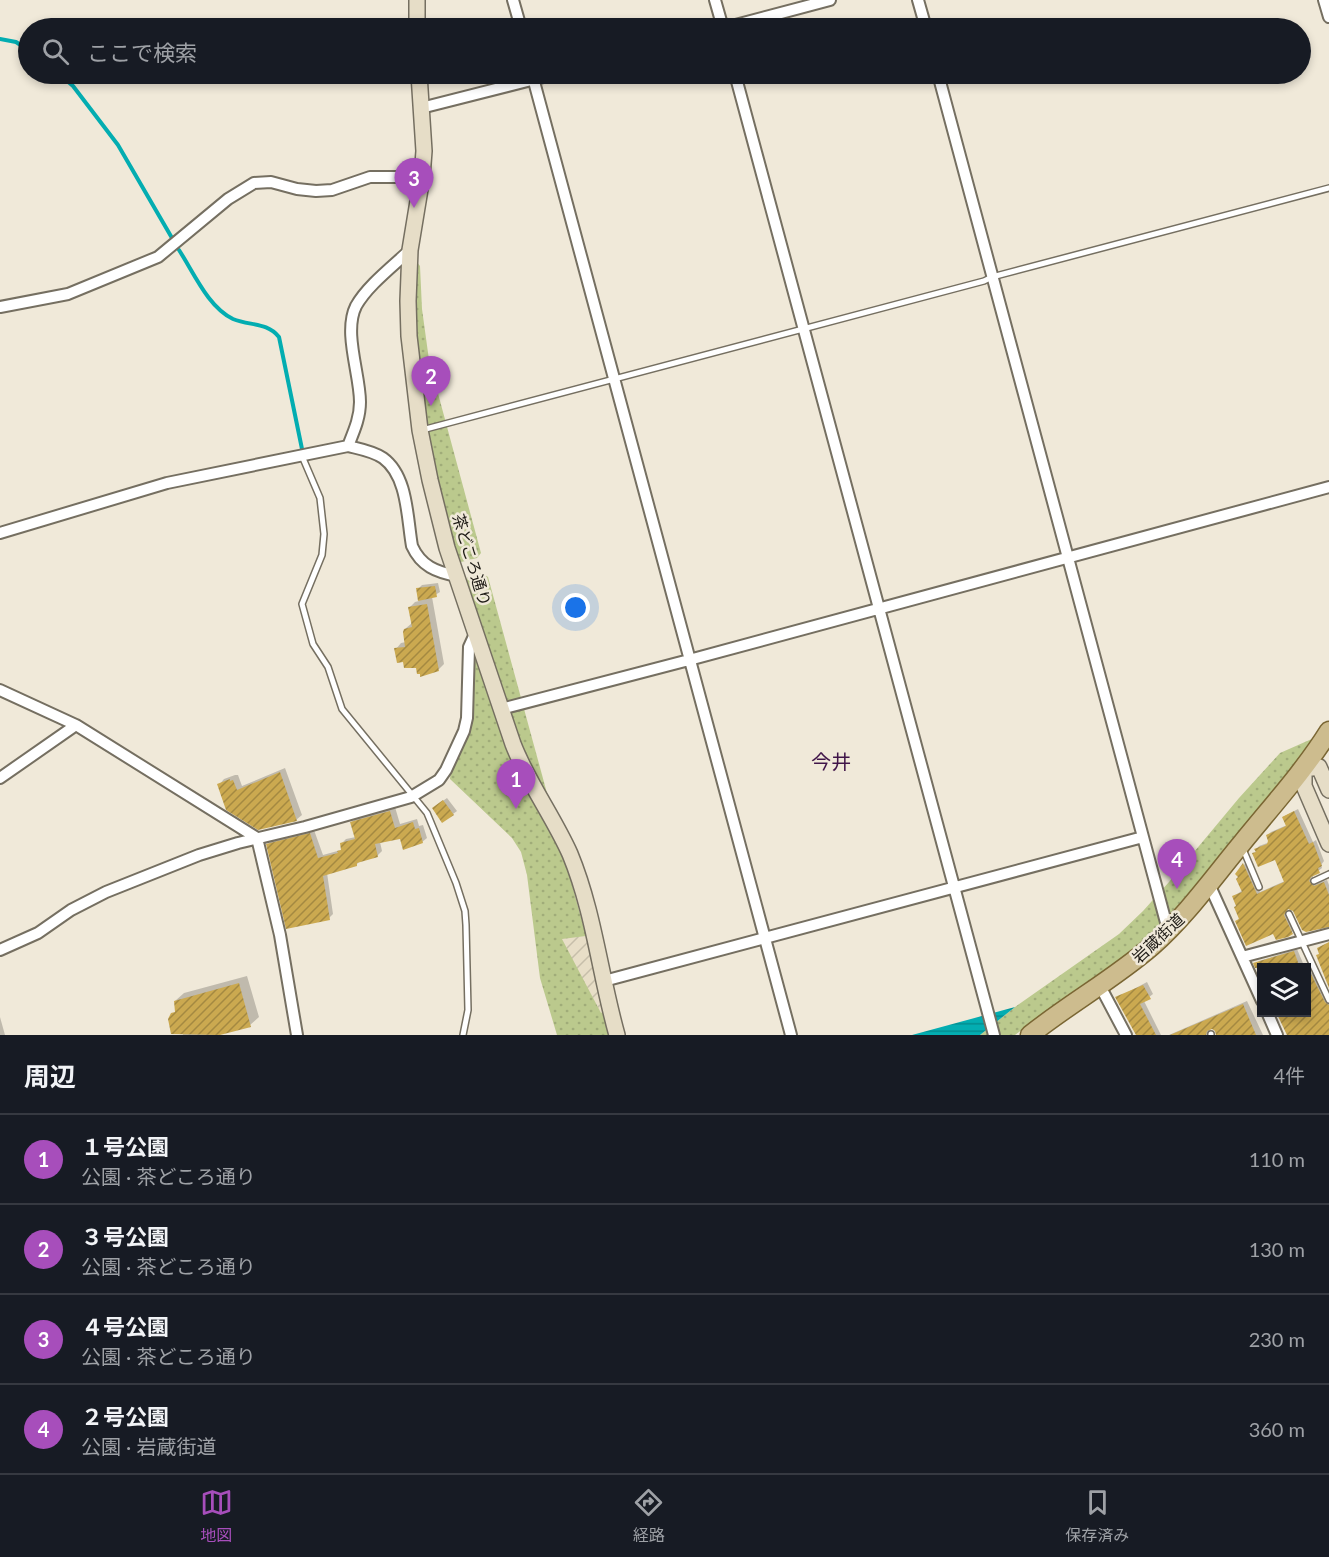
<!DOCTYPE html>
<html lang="ja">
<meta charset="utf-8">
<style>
body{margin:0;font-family:Lato,"Noto Sans JP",sans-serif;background:#20242c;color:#f1f3f6}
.controls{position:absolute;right:18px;bottom:18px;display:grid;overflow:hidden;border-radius:0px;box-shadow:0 3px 9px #0003}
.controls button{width:54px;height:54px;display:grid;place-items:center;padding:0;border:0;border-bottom:2px solid #363941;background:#171b24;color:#f1f3f6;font:30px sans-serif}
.you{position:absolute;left:576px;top:608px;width:21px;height:21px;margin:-15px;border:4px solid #fff;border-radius:50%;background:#1a73e8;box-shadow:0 0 0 9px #1a73e833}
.badge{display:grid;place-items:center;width:39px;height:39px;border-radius:50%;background:#a74ebb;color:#fff;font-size:20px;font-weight:700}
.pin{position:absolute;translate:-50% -50px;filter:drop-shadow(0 2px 3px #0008)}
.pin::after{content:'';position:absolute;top:32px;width:21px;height:18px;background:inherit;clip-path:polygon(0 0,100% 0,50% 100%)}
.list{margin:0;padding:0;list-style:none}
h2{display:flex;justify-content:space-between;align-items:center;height:78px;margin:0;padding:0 24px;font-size:26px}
h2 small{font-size:20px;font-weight:400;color:#9ea1a6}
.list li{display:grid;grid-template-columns:39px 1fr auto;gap:18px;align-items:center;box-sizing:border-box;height:90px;padding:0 24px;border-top:2px solid #363941}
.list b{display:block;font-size:22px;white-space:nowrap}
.list p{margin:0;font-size:20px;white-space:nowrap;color:#9ea1a6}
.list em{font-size:20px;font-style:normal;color:#9ea1a6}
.icon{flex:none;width:33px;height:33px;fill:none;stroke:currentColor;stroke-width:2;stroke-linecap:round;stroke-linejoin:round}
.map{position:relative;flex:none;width:1329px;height:1035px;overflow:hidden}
.search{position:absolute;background:#171b24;box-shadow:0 3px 9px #0003;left:18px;right:18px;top:18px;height:66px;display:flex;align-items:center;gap:15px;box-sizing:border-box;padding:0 21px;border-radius:33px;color:#9ea1a6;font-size:22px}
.sheet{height:438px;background:#171b24}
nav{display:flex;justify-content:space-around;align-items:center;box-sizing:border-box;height:84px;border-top:2px solid #363941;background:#171b24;font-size:16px;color:#9ea1a6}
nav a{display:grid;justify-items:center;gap:3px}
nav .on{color:#a74ebb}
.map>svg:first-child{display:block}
</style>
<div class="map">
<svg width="1329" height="1035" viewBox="0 0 1329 1035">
<defs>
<pattern id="industrial-furrows" width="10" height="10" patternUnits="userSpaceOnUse" patternTransform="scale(1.5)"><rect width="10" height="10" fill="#e8dec7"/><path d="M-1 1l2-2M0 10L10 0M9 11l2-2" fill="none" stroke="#c7beaa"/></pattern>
<pattern id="green-dots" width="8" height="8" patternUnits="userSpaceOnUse" patternTransform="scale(1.5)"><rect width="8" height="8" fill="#bbc98d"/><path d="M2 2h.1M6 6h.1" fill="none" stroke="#a0ac79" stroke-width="1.8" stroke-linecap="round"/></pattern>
<pattern id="water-rules" width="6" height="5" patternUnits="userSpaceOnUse" patternTransform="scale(1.5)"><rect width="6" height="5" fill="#03adb1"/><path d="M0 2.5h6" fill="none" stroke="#048c8f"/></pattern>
<pattern id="building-hatch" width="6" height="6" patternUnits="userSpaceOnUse" patternTransform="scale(1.5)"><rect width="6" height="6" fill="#cba950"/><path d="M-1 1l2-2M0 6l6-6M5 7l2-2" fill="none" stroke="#a48941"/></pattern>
</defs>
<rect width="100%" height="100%" fill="#f0e9d9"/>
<path fill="url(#industrial-furrows)" d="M 586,936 L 605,1010 L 601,1014 L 561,938 Z"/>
<path fill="url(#green-dots)" d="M 416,261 L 420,266 L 422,309 L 429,360 L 481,553 L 477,558 L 461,562 L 454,557 L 429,464 L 412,346 Z
M 482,573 L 488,577 L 586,936 L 562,939 L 601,1013 L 605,1010 L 612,1035 L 557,1035 L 540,978 L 527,875 L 521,852 L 512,838 L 450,779 C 451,757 470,738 473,715 L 475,622 L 463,583 L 468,577 Z
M 1314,738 L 1287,775 L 1175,909 L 1148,937 L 1119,960 L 1075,990 L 1015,1035 L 980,1035 L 1015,1007 L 1119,934 L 1143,911 L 1169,882 L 1239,798 L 1280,753 Z"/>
<path fill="url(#water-rules)" d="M 1015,1007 L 980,1035 L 912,1035 Z"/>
<path fill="#0003" d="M 438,583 L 440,592 L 432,597 L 444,664 L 439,669 L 417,667 L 405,661 L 396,649 L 401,643 L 406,642 L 405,629 L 412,623 L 409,608 L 415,602 L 419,601 L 418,589 L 422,585 Z
M 285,768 L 302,815 L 296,820 L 219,785 L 224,779 L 235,775 L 238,775 L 242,786 Z
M 447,798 L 457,811 L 453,814 L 437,805 Z
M 395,807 L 400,824 L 417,819 L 419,826 L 423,825 L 427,838 L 422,842 L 401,837 L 380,842 L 382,851 L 378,855 L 361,860 L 356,865 L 327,873 L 333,914 L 329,918 L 268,844 L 272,840 L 314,830 L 323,855 L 341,850 L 341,844 L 346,839 L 356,837 L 352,822 L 356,818 Z
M 1298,809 L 1313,842 L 1316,840 L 1324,861 L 1321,865 L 1322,868 L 1313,875 L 1313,880 L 1318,883 L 1327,880 L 1329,885 L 1329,924 L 1289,908 L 1287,911 L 1295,929 L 1292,932 L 1274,932 L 1237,921 L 1240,917 L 1234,896 L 1243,890 L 1240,876 L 1237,874 L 1247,861 L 1260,892 L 1285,881 L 1276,858 L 1254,854 L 1259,846 L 1270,842 L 1267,836 L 1271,832 L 1287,825 L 1283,817 Z
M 1297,949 L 1305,968 L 1262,968 L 1262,973 L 1259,973 L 1256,965 L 1259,961 Z
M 1315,971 L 1329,999 L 1329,1035 L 1287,1035 L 1278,1012 L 1306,1012 L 1306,972 L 1308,974 Z
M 247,976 L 259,1017 L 250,1025 L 214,1035 L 183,1035 L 175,1013 L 175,1001 L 184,993 Z
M 1147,982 L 1153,994 L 1144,1001 L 1161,1035 L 1137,1035 L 1117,998 Z
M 1247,1001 L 1263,1035 L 1216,1035 L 1215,1029 L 1210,1027 L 1209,1032 L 1213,1035 L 1169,1035 Z
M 0,1017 L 5,1035 L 0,1035 Z"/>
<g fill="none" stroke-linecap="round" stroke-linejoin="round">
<path stroke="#03adb1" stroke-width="4" d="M 0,39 L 16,42 L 28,50
M 59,74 L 73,86 L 118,145 L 172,238
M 179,250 C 194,273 208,307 233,319 C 250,326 267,322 279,337 L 302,449"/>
</g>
<path fill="url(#building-hatch)" d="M 435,586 L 437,597 L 418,601 L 416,588 Z
M 427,604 L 439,671 L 420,677 L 420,674 L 417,674 L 416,668 L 404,668 L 403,662 L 397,663 L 394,648 L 405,647 L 403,632 L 404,629 L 412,627 L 408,607 Z
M 280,772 L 297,821 L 258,830 L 226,810 L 217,784 L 230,779 L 230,781 L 233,780 L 237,790 Z
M 443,800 L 454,815 L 442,823 L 432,808 Z
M 390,811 L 395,828 L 413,822 L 415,829 L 419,828 L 423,843 L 403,850 L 400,839 L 375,844 L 378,857 L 357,863 L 357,866 L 323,876 L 330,920 L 286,929 L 266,844 L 310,833 L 318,858 L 338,853 L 337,851 L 341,850 L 340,843 L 355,839 L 350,822 Z
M 1294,811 L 1309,844 L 1313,842 L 1322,866 L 1318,868 L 1320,873 L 1311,877 L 1309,881 L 1314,886 L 1324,882 L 1329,895 L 1329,927 L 1306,932 L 1302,930 L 1293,911 L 1288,909 L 1284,915 L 1293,934 L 1288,937 L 1276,940 L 1273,934 L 1246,946 L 1235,921 L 1239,919 L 1234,907 L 1236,906 L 1232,896 L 1242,892 L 1236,879 L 1238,877 L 1235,874 L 1243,863 L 1257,894 L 1284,882 L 1275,860 L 1258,867 L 1252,853 L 1256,852 L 1254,849 L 1267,844 L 1268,841 L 1266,835 L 1286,826 L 1282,817 Z
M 1329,942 L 1329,988 L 1316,955 L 1319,954 L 1317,948 Z
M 1294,951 L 1300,968 L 1255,968 L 1253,963 Z
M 1311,974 L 1325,1002 L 1329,1005 L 1329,1035 L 1287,1035 L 1276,1012 L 1306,1012 L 1306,976 Z
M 239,983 L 251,1027 L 220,1035 L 171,1034 L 168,1019 L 171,1013 L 175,1012 L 174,1001 Z
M 1143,985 L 1151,999 L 1140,1004 L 1156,1035 L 1136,1035 L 1115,997 Z
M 1243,1004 L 1256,1035 L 1216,1035 L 1215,1031 L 1212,1029 L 1207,1031 L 1206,1035 L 1170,1035 Z"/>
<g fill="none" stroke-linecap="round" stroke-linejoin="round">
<defs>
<path id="lane" d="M 422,430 L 984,281 L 992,277 L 1329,188
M 302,456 L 320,498 L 324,534 L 322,555 L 302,604 L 313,644 L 328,667 L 342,709 L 427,813 L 456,883 L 465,911 L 466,925 L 468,1010 L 463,1035
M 1243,849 L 1259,887
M 1314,881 L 1329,874
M 1289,914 L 1329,1000
M 1211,1034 L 1211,1035"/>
<path id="street" d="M 513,0 L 521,28
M 715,0 L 723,28
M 918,0 L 926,28
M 1324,0 L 1329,17
M 724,28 L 830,0
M 532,74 L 791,1035
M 735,74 L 994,1035
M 938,74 L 1168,930
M 421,108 L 555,74
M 0,307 L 68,294 L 158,257 L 228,199 L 254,183 L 271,182 L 297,189 L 316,191 L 332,190 L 370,177 L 422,177
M 348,446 C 354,431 360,418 360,402 C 360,374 343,332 356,306 C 367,286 393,266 410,250
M 0,533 L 167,483 L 348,446 C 360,449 373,451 383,458 C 408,476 407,518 412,546 C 421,566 436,572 457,576
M 0,690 L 76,725 L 257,838 L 280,935 L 297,1035
M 501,709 L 689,660 L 1329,487
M 0,778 L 76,725
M 1209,884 L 1262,1001
M 0,950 L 38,933 L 71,910 L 106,892 L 199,855 L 238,843 L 305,827 L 411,797 L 439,780 L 446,770 L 464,731 L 467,718 L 469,647 L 475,634
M 1242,957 L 1329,934
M 604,981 L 1143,837
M 1099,984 L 1126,1035
M 1267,1012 L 1277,1035"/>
<path id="secondary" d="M 417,0 L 417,28
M 419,74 L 424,151 L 422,177 L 410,250 L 408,301 L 409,336 L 420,430 L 430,480 L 447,548 L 513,744 C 528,783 553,816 570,854 C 594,912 600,975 617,1035
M 1329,790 L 1319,767 L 1304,769 L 1304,786 L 1329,844"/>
<path id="primary" d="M 1030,1035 C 1069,1004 1115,978 1152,946 C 1186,916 1213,878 1242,843 C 1272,806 1304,771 1329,731"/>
</defs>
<use href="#lane" stroke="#756f61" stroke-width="8"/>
<use href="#street" stroke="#756f61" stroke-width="14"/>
<use href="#secondary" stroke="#756f61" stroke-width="18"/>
<use href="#primary" stroke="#7a6633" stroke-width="21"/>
<use href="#lane" stroke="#fff" stroke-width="5"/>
<use href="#street" stroke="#fff" stroke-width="10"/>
<use href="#secondary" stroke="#e6ddc7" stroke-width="15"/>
<use href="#primary" stroke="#cdbc8e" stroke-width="18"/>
</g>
<g text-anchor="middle" stroke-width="5" stroke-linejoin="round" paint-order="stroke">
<g font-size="16" fill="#1d1a15" stroke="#f0e9d9">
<text transform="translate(472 560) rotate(73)" y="6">茶どころ通り</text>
<text transform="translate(1158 938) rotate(-43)" y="6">岩蔵街道</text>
</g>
<g font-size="20" fill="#401549" stroke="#f0e9d9">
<text x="831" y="769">今井</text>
</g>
</g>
</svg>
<div class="controls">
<button><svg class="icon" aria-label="layers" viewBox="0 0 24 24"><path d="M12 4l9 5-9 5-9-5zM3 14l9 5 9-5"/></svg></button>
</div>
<div class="you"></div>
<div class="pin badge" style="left:516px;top:809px">1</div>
<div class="pin badge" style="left:431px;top:406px">2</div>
<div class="pin badge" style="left:414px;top:208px">3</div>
<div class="pin badge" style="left:1177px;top:889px">4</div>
<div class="search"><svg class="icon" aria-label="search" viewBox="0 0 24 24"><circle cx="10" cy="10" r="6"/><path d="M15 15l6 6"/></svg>ここで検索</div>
</div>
<section class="sheet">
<h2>周辺<small>4件</small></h2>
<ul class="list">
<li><span class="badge">1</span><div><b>１号公園</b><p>公園 · 茶どころ通り</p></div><em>110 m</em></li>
<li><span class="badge">2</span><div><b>３号公園</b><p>公園 · 茶どころ通り</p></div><em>130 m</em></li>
<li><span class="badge">3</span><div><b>４号公園</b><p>公園 · 茶どころ通り</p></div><em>230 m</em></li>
<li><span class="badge">4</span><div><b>２号公園</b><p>公園 · 岩蔵街道</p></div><em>360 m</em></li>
</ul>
</section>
<nav>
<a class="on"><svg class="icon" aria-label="map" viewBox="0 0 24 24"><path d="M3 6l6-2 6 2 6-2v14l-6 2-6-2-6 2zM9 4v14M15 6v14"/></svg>地図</a>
<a><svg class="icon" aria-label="directions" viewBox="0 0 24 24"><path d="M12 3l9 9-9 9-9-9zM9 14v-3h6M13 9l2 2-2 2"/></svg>経路</a>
<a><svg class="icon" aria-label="saved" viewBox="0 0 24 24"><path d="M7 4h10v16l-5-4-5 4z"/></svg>保存済み</a>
</nav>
